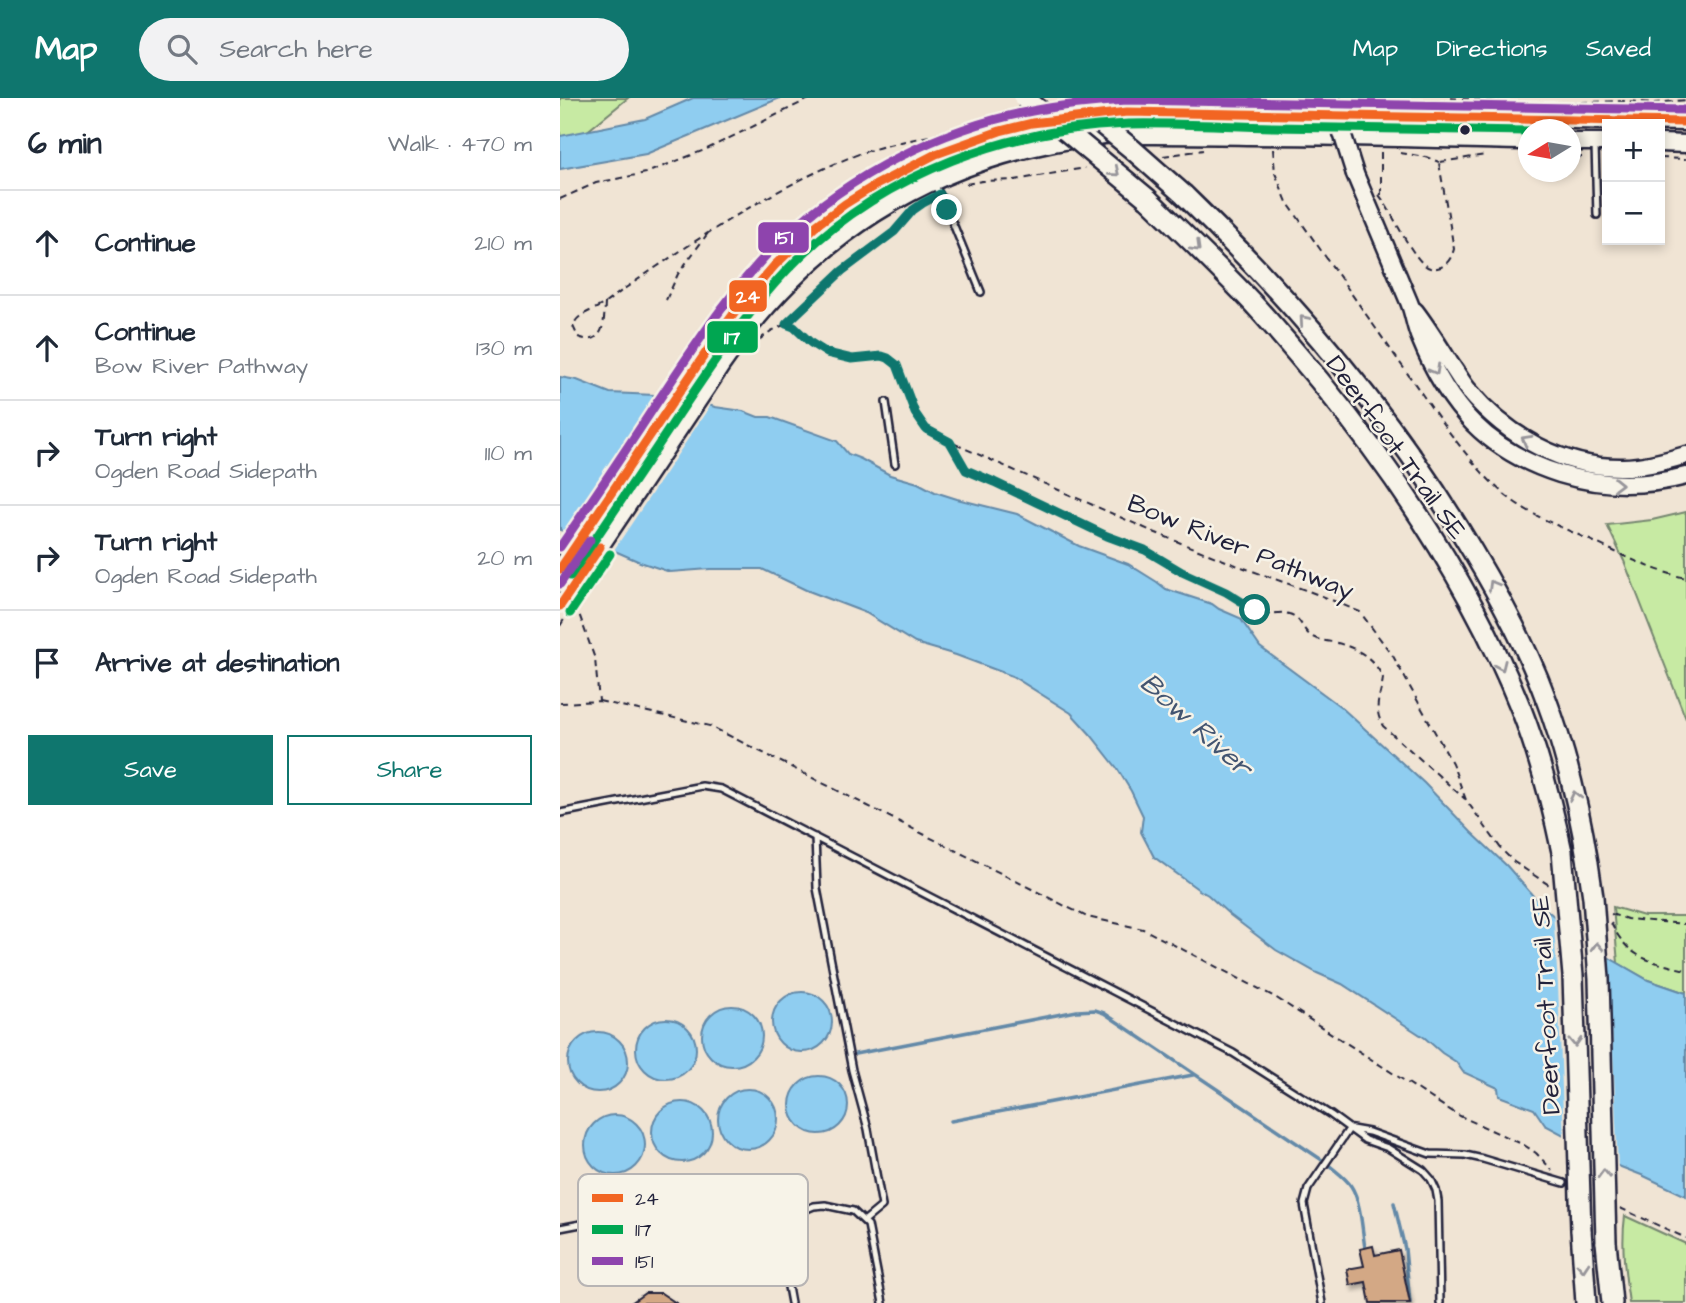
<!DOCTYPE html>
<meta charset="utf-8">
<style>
body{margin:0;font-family:"Architects Daughter",sans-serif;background:#f2f2f3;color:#1f2937}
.controls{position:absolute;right:21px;top:21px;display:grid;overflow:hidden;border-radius:0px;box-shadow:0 4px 10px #0003}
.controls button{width:63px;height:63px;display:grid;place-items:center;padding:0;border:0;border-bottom:2px solid #e0e1e3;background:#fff;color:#1f2937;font:35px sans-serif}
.compass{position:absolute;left:958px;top:21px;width:63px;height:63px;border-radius:50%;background:#fff;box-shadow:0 4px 10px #0003;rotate:259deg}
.stop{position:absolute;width:21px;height:21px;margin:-16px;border:5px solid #0f766e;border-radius:50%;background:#fff}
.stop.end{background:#0f766e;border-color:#fff;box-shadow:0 2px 7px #0008}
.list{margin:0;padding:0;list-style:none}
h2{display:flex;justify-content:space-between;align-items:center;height:91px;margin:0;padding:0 28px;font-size:30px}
h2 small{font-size:23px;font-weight:400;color:#747a83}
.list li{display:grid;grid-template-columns:46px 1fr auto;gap:21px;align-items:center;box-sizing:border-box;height:105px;padding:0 28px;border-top:2px solid #e0e1e3}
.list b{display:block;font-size:26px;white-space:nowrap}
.list p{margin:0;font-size:23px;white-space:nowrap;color:#747a83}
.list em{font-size:23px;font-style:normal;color:#747a83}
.actions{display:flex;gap:14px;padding:21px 28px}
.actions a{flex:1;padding:16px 0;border:2px solid #0f766e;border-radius:0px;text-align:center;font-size:24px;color:#0f766e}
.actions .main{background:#0f766e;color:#fff}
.icon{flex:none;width:38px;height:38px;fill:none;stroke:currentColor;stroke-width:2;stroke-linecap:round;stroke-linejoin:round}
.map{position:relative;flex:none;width:1126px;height:1205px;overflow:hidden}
header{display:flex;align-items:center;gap:42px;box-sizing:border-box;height:98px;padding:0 35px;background:#0f766e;color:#fff}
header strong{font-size:33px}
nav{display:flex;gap:38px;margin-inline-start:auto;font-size:24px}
.search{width:490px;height:63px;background:#f2f2f3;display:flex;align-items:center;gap:18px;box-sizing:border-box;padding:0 24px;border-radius:38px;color:#747a83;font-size:26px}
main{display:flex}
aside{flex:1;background:#fff}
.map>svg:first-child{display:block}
</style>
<header>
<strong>Map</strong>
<div class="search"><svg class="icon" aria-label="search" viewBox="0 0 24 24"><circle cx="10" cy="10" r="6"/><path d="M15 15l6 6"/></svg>Search here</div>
<nav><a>Map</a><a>Directions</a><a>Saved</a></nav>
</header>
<main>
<aside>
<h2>6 min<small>Walk · 470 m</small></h2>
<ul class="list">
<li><svg class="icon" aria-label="ahead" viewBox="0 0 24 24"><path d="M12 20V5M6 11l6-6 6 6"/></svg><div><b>Continue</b></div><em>210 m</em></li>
<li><svg class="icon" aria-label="ahead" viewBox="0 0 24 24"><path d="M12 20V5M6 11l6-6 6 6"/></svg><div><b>Continue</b><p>Bow River Pathway</p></div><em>130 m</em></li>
<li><svg class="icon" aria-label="right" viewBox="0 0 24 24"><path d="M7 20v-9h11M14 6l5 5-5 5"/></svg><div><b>Turn right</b><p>Ogden Road Sidepath</p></div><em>110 m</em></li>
<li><svg class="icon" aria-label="right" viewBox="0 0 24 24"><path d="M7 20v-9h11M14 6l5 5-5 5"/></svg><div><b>Turn right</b><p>Ogden Road Sidepath</p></div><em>20 m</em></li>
<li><svg class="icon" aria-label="arrive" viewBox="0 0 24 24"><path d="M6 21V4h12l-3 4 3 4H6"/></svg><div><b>Arrive at destination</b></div></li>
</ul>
<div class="actions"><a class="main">Save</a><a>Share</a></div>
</aside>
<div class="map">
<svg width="1126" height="1205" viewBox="0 0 1126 1205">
<defs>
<filter id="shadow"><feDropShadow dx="3" dy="5" stdDeviation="2" flood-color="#0004"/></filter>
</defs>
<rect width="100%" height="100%" fill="#f0e4d4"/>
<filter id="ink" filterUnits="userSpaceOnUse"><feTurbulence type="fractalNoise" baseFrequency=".0143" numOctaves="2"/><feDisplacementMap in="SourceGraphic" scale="14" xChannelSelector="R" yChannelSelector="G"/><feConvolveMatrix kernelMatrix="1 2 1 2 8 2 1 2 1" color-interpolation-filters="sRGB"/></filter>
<g filter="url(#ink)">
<path fill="#c7eaa3" stroke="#74866f" stroke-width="2" d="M 0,0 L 68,0 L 9,48 L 0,49 Z
M 1126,414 L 1126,621 L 1064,463 L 1047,427 L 1092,422 Z
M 1053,809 L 1084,818 L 1126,818 L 1126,895 L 1088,882 L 1058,865 Z
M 1065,1118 L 1126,1146 L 1126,1205 L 1069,1205 C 1065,1176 1061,1147 1065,1118 Z"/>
<path fill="#8fcdf0" stroke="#6389a8" stroke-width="2" d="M 133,0 L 220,0 L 86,56 L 0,71 L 0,38 L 85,21 Z
M 0,279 L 17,282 L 50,295 L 118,298 L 155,309 L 183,313 L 198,319 L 210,319 L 277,343 L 288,356 L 301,361 L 330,377 L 358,385 L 375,394 L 397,401 L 457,416 L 519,448 L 568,466 L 597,484 L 606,491 L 652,506 L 659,511 L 680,520 L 700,549 L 781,609 L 864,685 L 911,734 L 947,768 L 981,807 L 1027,847 L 1088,882 L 1126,895 L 1126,1098 L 1084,1078 L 1030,1057 L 1014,1048 L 1004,1037 L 985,1027 L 974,1011 L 939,998 L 938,990 L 903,974 L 896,964 L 882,955 L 865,940 L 782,886 L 757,875 L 716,852 L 670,817 L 648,797 L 639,792 L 594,759 L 581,734 L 583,718 L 571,693 L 557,670 L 531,637 L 511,615 L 452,578 L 396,557 L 355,545 L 306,515 L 246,492 L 202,471 L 150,471 L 110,474 L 80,464 L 23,439 L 0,432 Z
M212 924a30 30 0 1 1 60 0a30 30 0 1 1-60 0Z
M142 938a30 30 0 1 1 60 0a30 30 0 1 1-60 0Z
M76 951a30 30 0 1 1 60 0a30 30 0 1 1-60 0Z
M8 964a30 30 0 1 1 60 0a30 30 0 1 1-60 0Z
M230 1007a29 29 0 1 1 58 0a29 29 0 1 1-58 0Z
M158 1021a30 30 0 1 1 60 0a30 30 0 1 1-60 0Z
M92 1034a30 30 0 1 1 60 0a30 30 0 1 1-60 0Z
M25 1047a30 30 0 1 1 60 0a30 30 0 1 1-60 0Z"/>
<path fill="#f0e4d4" d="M 131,299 L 152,305 L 52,455 L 32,447 Z
M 993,812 L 1018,834 L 1012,1051 L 1004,1042 L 998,887 Z
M 1020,836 L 1030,844 L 1049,856 L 1058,1071 L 1030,1061 Z"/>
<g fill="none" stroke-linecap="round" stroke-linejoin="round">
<path stroke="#6389a8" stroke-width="3.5" d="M 295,956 L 517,913 L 535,912 L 544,915 L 762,1062
M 391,1023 L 633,977
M 770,1068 C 777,1074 786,1080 791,1088 C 801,1103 802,1132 805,1150
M 834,1105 L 845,1151 L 850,1205"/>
</g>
<path fill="#d3a885" stroke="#22223b" stroke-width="2" filter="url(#shadow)" d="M 813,1148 L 815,1157 L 839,1152 L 850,1205 L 810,1205 L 806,1184 L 790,1187 L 787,1171 L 804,1168 L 800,1151 Z
M 85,1195 L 101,1195 L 116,1205 L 71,1205 Z"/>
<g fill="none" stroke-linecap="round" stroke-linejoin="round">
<defs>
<path id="lane" d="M 1035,47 L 1037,117
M 374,85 L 394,128 L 421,194
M 326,304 L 335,366
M 0,715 L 142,688 L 161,691 L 673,955 L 771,1017 L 805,1042 L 828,1050 L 863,1072 L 871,1081 L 876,1092 L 878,1103 L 880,1205
M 255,739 L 257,790 L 292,972 L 308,1031 L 322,1108 L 304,1123
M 792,1031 L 809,1034 L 870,1056 L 905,1057 L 923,1061 L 1004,1085
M 221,1122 L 254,1108 L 265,1107 L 293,1113 L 308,1127 L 323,1205
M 221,1122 L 220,1146 L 231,1205
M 0,1130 L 182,1095 L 196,1100 L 221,1122
M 762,1205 L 744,1106 L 748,1091 L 789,1031"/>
<path id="secondary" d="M 1010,44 L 1047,44
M 1100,45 L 1126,46
M 795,76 C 813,119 831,162 849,204 C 854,216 855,229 860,240 C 888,309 927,353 1000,376 C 1042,389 1084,389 1126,378
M 855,213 C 868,230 879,248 891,267 C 897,275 902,285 909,293 C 947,338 1003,370 1063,369 C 1084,369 1106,363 1126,357
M 147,289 C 240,142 370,57 544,37 C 560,36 576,37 592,37 C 624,37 655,37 687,38 C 781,38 875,41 968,43
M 0,471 C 36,418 71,365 107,312 C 146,252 182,198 233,148 C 295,89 389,42 472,25 C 504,19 535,17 567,14 L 1126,24"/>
<path id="highway" d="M 624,97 C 735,204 835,321 913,454 C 941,501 967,549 986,601 C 1006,654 1019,709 1028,765
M 588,101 C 621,133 654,165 686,198 C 712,225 735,254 759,282 C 841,382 913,491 961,611 C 979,657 992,706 1002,754
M 1021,1132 L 1026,1205
M 1046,1144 L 1052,1205"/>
</defs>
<use href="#lane" stroke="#22223b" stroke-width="10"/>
<use href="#secondary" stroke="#22223b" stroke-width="21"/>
<use href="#highway" stroke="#22223b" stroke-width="24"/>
<path stroke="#22223b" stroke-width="2" stroke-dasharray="7 5" stroke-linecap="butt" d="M 890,0 L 977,5 L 1068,3 L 1095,5 L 1126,2
M 929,1 L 938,0
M 713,51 L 715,75 L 727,104 L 883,326 C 902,351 921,376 944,396 C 969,417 1001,429 1030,442 C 1060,456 1093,473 1126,480
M 840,55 L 866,59 L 879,64
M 603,58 L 643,52
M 1015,59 L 1027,59
M 1100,60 L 1126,61
M 880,64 L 926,57
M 406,86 L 422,83 L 455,82 L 525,70
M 819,97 C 832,112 853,165 870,170 C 874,171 878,170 881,169 C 889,165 892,158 894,151 L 879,65
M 821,97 L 821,54
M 0,101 L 36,85 L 86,75 L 147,51 L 251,0
M 106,202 L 118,176 L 148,135
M 45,205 C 44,223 45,249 18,239 L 13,228 C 18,215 31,214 42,207 C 50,202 57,196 64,191 C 136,142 209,92 291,59 C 326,45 364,40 400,31
M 226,226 L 234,229 L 251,245 L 267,255 L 276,258 L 292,261 L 316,258 L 328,260 L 337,267 L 355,315 L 366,331 L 379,339 L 596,435 L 676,467 L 762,498 L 800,514 L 833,558 L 856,600 L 892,665 L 906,702 L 942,752 L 954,764 L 989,787
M 199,242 L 211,233 L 226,226 L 282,173 L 334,134 L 342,124 L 360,107
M 391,347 L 406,372 L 434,384 L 547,438 L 585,452 L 622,474 L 666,494 L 702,516 C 711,517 720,513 729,516 C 741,519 742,532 751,538 C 757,542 765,543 772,544 C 794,548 814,559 823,580 C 821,599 812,608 823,628 L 905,701
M 39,603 L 150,628 L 527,819 L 583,831 L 715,899 L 885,1009 L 900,1018 L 964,1047 L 976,1055 L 992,1072
M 0,605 L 39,603 L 35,561 L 17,510
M 1051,816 L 1067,821 L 1126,826
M 1051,825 C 1069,862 1090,863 1126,872
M 1060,1110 L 1126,1140"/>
<use href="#lane" stroke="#f7f3e8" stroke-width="5"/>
<use href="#secondary" stroke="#f7f3e8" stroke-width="16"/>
<use href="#highway" stroke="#f7f3e8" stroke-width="19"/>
<defs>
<path id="secondary-bridge" d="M 771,0 L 795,76
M 0,508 L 147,289"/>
<path id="highway-bridge" d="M 464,0 L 506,33 L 588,101
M 510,0 L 572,51 L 624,97
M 1002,754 L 1013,878 L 1021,1132
M 1028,765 L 1033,799 L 1039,881 L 1046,1144"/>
</defs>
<use href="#secondary-bridge" stroke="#22223b" stroke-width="21" stroke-linecap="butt"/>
<use href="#highway-bridge" stroke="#22223b" stroke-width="24" stroke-linecap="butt"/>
<path stroke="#22223b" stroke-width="2" stroke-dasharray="7 5" stroke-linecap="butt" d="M 0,528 L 5,520"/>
<use href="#secondary-bridge" stroke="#f7f3e8" stroke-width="16"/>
<use href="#highway-bridge" stroke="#f7f3e8" stroke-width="19"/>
<defs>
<path id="bus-1" d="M 0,471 L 151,247 L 181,206 L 215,167 L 258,126 L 285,106 L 314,88 L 376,56 L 440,33 L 472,25 L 567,14 L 1126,24
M 0,508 L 40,449"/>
<path id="bus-2" d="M 10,478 C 46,425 82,372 117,319 C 155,263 192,205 241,158 C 327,75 449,30 568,26 C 616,25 665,28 713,29 C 798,30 883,32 968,33
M 10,515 L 50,456"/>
<path id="bus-3" d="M 0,449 C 33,401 66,352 98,303 C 136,246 174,187 224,139 C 291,76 382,30 472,13 C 503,7 536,4 567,2 L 1126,12
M 0,486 L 30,442"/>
</defs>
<use href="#bus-1" stroke="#f7f3e8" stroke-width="14"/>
<use href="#bus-2" stroke="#f7f3e8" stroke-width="14"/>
<use href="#bus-3" stroke="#f7f3e8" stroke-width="14"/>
<use href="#bus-1" stroke="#f26522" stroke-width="9"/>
<use href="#bus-2" stroke="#00a651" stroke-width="9"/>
<use href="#bus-3" stroke="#8e44ad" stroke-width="9"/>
</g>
<defs><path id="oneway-chevron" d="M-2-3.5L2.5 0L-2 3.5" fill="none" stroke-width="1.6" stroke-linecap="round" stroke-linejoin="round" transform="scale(1.75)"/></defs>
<g stroke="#97959a">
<use href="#oneway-chevron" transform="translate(555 74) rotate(40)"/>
<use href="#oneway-chevron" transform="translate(636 149) rotate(44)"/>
<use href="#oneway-chevron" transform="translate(744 222) rotate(-131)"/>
<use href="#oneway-chevron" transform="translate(875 272) rotate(61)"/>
<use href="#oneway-chevron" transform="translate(966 342) rotate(-151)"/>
<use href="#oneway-chevron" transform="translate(1058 386) rotate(1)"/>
<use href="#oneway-chevron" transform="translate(933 487) rotate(-120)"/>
<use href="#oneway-chevron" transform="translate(941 568) rotate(66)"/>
<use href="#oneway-chevron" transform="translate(1015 698) rotate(-103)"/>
<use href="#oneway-chevron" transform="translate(1037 849) rotate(-93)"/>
<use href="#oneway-chevron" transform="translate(1015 944) rotate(88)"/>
<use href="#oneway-chevron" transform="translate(1044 1076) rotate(-92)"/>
<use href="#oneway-chevron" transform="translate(1023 1169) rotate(86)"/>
</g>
</g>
<g fill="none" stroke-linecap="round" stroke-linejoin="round" filter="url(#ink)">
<path stroke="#0f766e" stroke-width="9" d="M 387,112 L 380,96 L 363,105 L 353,112 L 334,134 L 282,173 L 226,226 L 234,229 L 251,245 L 267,255 L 292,261 L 322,258 L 328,260 L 337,267 L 355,315 L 366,331 L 390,344 L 406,372 L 434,384 L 547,438 L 585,452 L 622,474 L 666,494 L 695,512"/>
</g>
<circle fill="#22223b" stroke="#f7f3e8" stroke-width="2.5" cx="905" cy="32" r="6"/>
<g text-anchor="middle" stroke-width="5" stroke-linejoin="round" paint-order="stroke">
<g font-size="26" fill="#22223b" stroke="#f7f3e8">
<text transform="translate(837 349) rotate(54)" y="9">Deerfoot Trail SE</text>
<text transform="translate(681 448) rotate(22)" y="9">Bow River Pathway</text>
<text transform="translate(985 907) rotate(-93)" y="9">Deerfoot Trail SE</text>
</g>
<g font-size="28" font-style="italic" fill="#435571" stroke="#f7f3e8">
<text transform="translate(637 626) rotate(42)" y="10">Bow River</text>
</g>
</g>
<rect x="18" y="1076" width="230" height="112" rx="10" fill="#f7f3e8" stroke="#b7b4b4" stroke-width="2"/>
<rect x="32" y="1096" width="31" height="8" fill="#f26522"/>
<rect x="32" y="1127" width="31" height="9" fill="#00a651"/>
<rect x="32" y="1159" width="31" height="8" fill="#8e44ad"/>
<g font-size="19" fill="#22223b">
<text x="75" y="1107">24</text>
<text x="75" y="1138">117</text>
<text x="75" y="1170">151</text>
</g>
<g stroke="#f7f3e8" stroke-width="2.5">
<rect x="197" y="123" width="53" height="33" rx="7" fill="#8e44ad"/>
<rect x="168" y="181" width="40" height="34" rx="7" fill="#f26522"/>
<rect x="146" y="222" width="53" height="34" rx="7" fill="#00a651"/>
</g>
<g font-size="19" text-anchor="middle" font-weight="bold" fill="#fff">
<text x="224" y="146">151</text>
<text x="188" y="205">24</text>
<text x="172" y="246">117</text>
</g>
</svg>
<div class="controls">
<button>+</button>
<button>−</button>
</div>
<svg class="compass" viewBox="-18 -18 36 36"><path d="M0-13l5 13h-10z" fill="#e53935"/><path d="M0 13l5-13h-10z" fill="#747a83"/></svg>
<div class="stop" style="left:695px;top:512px"></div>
<div class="stop end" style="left:387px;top:112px"></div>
</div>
</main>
